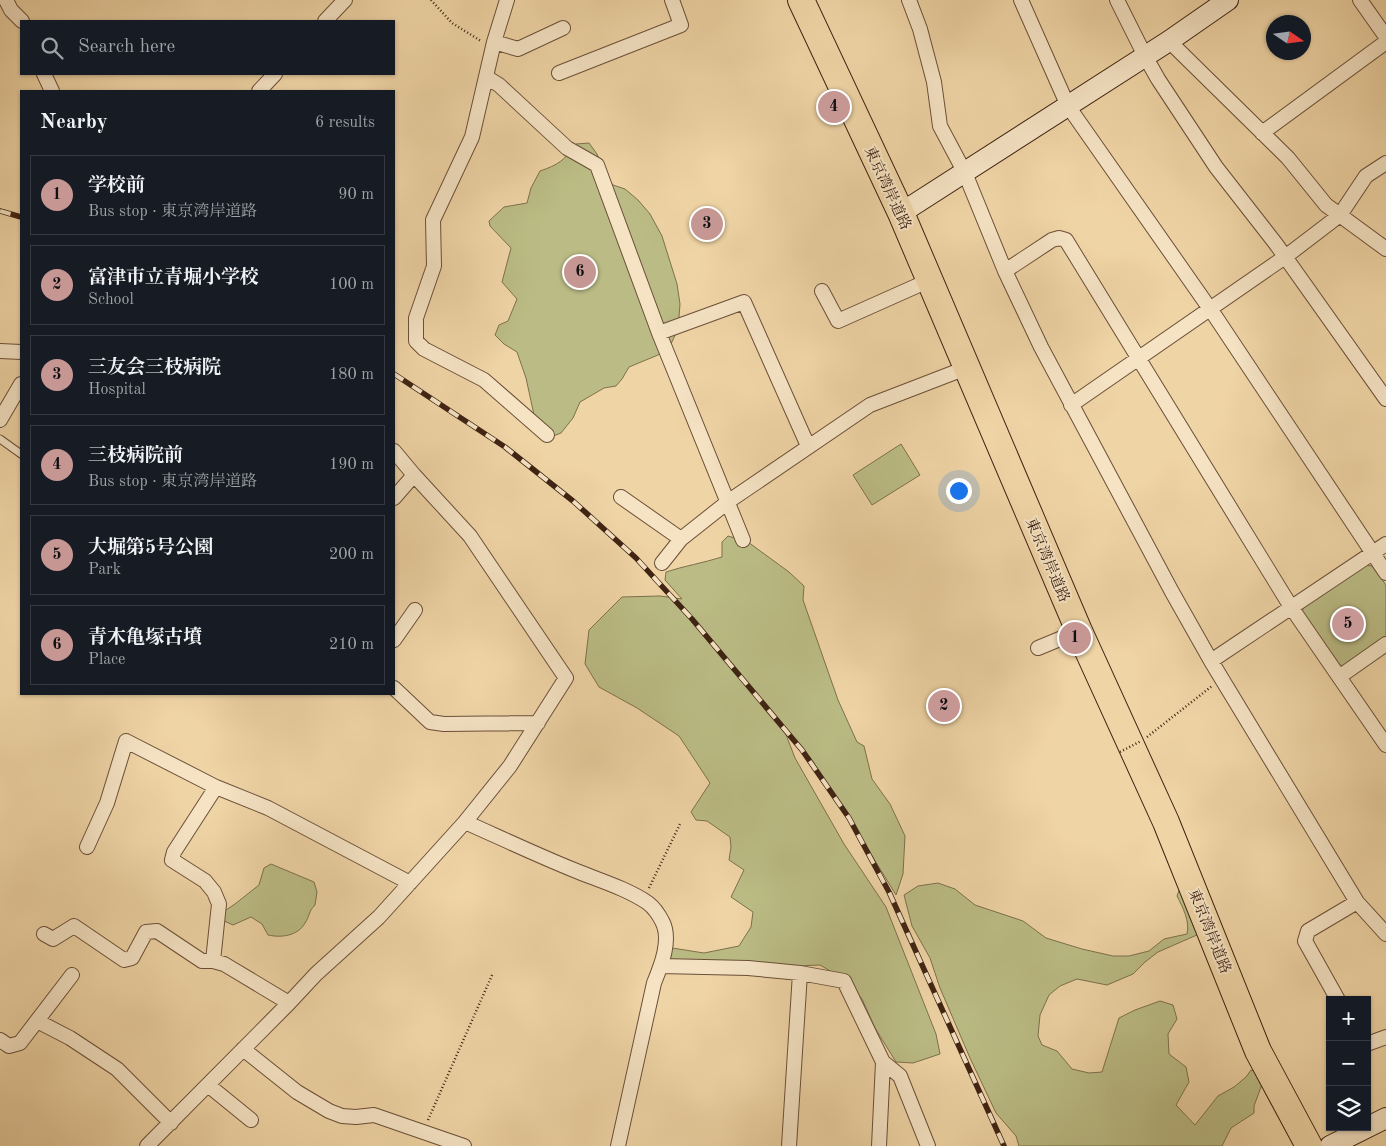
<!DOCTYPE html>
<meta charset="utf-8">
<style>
body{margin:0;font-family:"Old Standard TT","Noto Serif JP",serif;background:#20242c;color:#f1f3f6}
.controls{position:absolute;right:15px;bottom:15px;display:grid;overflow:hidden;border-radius:0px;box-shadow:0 1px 4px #0004}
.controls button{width:45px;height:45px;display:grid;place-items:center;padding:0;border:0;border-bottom:1px solid #363941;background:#171b24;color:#f1f3f6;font:25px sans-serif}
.compass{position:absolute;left:1266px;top:15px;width:45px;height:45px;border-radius:50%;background:#171b24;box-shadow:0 1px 4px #0004;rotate:103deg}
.you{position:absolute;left:958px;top:490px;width:18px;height:18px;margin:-12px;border:4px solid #fff;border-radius:50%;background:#1a73e8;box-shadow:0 0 0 8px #1a73e833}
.badge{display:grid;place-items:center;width:32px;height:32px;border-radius:50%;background:#c59692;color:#111;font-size:16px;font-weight:700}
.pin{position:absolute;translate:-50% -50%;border:2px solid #fff;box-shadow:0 1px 5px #0006}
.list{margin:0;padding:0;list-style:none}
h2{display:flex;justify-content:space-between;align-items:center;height:65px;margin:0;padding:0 20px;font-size:21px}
h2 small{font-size:16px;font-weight:400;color:#9ea1a6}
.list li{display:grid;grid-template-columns:32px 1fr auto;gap:15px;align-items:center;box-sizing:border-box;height:80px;margin:0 10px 10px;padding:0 10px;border:1px solid #363941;border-radius:0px}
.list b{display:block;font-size:19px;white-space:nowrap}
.list p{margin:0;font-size:16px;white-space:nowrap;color:#9ea1a6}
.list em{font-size:16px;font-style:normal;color:#9ea1a6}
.icon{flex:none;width:28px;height:28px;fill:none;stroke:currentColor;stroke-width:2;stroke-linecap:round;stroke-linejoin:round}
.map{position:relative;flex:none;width:1386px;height:1146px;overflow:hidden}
.search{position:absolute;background:#171b24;box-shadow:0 1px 4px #0004;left:20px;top:20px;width:375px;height:55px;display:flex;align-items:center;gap:12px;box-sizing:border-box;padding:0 18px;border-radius:0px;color:#9ea1a6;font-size:19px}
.panel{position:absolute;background:#171b24;box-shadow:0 1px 4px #0004;left:20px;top:90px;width:375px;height:605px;border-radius:0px}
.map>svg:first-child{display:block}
</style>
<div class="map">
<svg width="1386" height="1146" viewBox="0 0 1386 1146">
<rect width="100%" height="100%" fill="#efd4a5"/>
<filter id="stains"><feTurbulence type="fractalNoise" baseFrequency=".004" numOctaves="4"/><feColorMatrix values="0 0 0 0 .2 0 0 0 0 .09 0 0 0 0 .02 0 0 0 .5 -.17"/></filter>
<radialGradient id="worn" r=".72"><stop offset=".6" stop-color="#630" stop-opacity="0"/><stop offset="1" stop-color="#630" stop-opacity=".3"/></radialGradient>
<path fill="#bbbc85" stroke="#7d704c" d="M 589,143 L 597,154 L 607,177 L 613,185 L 625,189 L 638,200 L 650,214 L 662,236 L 677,284 L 680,304 L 678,329 L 670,346 L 658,355 L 629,367 L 622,379 L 616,386 L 604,388 L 580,402 L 573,418 L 561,433 L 548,438 L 536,424 L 526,378 L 517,352 L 504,344 L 495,335 L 499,325 L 508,321 L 517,299 L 502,282 L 511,248 L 490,226 L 489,221 L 504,207 L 527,203 L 531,188 L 540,171 C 558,165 565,160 576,144 Z
M 901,444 L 920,475 L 872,505 L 853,475 Z
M 728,536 L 748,542 L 789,572 L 804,586 L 803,600 L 838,700 L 857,742 L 864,746 L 872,779 L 890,804 L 905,836 L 903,874 L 896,895 L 836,797 L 810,757 L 785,732 L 795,758 L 844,844 L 886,907 L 936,1034 L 940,1054 L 913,1063 L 896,1062 L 875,1028 L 862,999 L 844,979 L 820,965 L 775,967 L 672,965 L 667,954 L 672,948 L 704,953 L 739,946 L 751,927 L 753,912 L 731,897 L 744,870 L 729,860 L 731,847 L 730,837 L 707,821 L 696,820 L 691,812 L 710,783 L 679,736 L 637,708 L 599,687 L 585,664 L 589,630 L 622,597 L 660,596 L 682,599 L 665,580 L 666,572 C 684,566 703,563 722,557 L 722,542 Z
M 1364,565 L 1372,566 L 1386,585 L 1386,637 L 1345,667 L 1340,665 L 1302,612 L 1305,604 Z
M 271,864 L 314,882 L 317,892 L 315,905 C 308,912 310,916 305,923 C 298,936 281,938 268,935 L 262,924 L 251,917 L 233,925 L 222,920 L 223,912 L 235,904 L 259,885 L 264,868 Z
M 938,883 L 955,889 L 975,905 L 1023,921 L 1046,938 L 1082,949 L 1113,956 L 1129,956 L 1149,951 L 1164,939 L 1187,934 C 1190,921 1183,908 1177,896 L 1181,885 L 1206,931 L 1158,952 L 1145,962 L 1133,974 L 1107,985 L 1077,979 L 1060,986 L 1049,995 L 1040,1015 L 1038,1036 L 1042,1045 L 1057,1051 L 1072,1069 L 1089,1073 L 1102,1072 L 1119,1018 L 1135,1010 L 1160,1001 L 1173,1005 L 1177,1019 L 1168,1034 L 1169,1054 L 1186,1067 L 1189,1082 L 1176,1105 L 1195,1125 L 1218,1096 L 1234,1087 L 1246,1077 L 1251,1070 L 1265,1076 L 1254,1106 L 1254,1113 L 1231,1128 L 1222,1146 L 1019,1146 L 1016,1136 L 996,1113 L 970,1058 L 940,988 L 930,958 L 912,926 L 904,895 L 918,886 Z"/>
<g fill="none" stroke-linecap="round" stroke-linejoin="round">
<defs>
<path id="lane" d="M 0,439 L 21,454"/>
<path id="street" d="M 6,0 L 11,10 L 22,21
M 507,0 L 494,42 L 472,137 L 433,220 L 434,266 L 416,318 L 416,341 L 424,349 L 484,380 L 547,435
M 909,0 L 920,29 L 934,82 L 940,126 L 965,173 L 1005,271 L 1041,347 L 1172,592 L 1211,661 L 1357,902 L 1386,934
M 1021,0 L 1068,106 L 1215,316 L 1386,573
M 1117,0 L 1145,56 L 1158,79 L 1216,167 L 1276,244 L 1386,399
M 1360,0 L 1386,37
M 325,21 L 345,0
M 1169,41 L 1288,158 L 1326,205 L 1386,249
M 494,42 L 518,49 L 563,28
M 559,73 L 681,25 L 672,0
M 44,74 L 52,91
M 486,77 L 499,85 L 567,148 L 597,165 L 659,333 L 743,540
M 259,91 L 275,74
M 1262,133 L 1386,42
M 1005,271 L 1052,240 L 1059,238 L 1066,240 L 1291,607 L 1386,745
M 822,291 L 838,321 L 930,280
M 659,333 L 744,302 L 808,446
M 0,351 L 21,352
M 1071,405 L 1285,257 L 1340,215 L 1366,176 L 1386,163
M 0,420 L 21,384
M 621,497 L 681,539
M 394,498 L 414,475
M 662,563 L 681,539 L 729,501 L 870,405 L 966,368
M 394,640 L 415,610
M 1038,648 L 1079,631
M 1211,661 L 1386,544
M 1339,677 L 1386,644
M 394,688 L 430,722 L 444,724 L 538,723
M 465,822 C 501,838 537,855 574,870 C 598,880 626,888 648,903 C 653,907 659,915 662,921 C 672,939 661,966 654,983 L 618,1146
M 87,847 L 107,803 L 126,741 L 216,787 L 268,808 L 410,883
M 44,934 L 53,939 L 74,926 L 124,960 L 132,958 L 146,932 L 157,931 L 202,961 L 213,961 L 224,964 L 289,1003
M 213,961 L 219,904 L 214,892 L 205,881 L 172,860 L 174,852 L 216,787
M 661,966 L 748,968 L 800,973 L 844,981 L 883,1062 L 879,1146
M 1338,1000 L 1305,941 L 1308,931 L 1357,902
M 37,1021 L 70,1038 L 117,1069 L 171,1123
M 0,1040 L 9,1046 L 20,1043 L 72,975
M 1367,1044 L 1386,1037
M 243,1049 L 297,1092 L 329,1111 L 342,1116 L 356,1117 L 374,1115 L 464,1146
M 883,1062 L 900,1076 L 928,1146
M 208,1085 L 251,1120
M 147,1146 L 289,1003 L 316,974 L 379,917 L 465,822 L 510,766 L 566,678 L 470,536 L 414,475 L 394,451
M 789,1146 L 800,973"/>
<path id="secondary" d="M 901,213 L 1169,41 L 1228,0
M 1330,1146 L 1386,1118"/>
<path id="highway" d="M 801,0 L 901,213 L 1079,631 L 1166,822 L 1258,1051 L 1309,1146"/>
</defs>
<use href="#lane" stroke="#6b4f38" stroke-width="9"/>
<use href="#street" stroke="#6b4f38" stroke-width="16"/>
<use href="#secondary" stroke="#3f2313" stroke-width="22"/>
<use href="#highway" stroke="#3f2313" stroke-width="28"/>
<path stroke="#3f2313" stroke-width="2.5" stroke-dasharray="1 2.5" stroke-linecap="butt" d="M 431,0 L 452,23 L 481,41
M 1147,737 L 1212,686
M 649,888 L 681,822
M 428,1120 L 493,973"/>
<use href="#lane" stroke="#f5e3c4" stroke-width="7"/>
<use href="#street" stroke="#f5e3c4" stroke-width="14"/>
<use href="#secondary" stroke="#f5e3c4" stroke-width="20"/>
<use href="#highway" stroke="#efd4a5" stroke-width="26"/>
<defs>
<path id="rail" d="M 0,211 L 21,217
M 394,374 L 505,447 L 573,501 L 636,558 L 692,619 L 802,750 L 849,818 L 889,892 L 1004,1146"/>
</defs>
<use href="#rail" stroke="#3f2313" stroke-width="5.5"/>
<use href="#rail" stroke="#f5e3c4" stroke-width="4" stroke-dasharray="11" stroke-linecap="butt"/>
<path stroke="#3f2313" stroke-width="2.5" stroke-dasharray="1 2.5" stroke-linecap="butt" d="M 1120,752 L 1141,741"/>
</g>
<g text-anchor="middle" stroke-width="4" stroke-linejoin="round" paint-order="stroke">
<g font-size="15" fill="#3f2313" stroke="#f5e3c4">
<text transform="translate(888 188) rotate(65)" y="5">東京湾岸道路</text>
<text transform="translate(1048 560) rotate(67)" y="5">東京湾岸道路</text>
<text transform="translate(1210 931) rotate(68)" y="5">東京湾岸道路</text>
</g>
</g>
<rect width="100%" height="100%" filter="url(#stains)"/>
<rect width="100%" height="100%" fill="url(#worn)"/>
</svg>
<div class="controls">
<button>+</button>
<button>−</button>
<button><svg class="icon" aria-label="layers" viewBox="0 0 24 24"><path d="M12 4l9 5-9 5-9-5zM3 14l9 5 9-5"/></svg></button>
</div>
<svg class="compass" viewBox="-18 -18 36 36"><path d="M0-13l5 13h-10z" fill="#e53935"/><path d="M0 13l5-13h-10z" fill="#9ea1a6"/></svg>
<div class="you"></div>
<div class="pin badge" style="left:1075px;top:638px">1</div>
<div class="pin badge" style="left:944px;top:706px">2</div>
<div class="pin badge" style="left:707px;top:224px">3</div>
<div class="pin badge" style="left:834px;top:107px">4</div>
<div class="pin badge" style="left:1348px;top:624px">5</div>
<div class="pin badge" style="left:580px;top:272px">6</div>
<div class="search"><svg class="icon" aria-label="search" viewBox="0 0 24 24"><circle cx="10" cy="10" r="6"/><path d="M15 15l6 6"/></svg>Search here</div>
<section class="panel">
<h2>Nearby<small>6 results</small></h2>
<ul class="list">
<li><span class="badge">1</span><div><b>学校前</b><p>Bus stop · 東京湾岸道路</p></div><em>90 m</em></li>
<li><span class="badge">2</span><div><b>富津市立青堀小学校</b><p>School</p></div><em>100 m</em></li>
<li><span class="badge">3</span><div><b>三友会三枝病院</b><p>Hospital</p></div><em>180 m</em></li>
<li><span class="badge">4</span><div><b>三枝病院前</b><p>Bus stop · 東京湾岸道路</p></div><em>190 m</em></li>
<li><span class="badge">5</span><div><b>大堀第5号公園</b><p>Park</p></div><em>200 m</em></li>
<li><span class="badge">6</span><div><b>青木亀塚古墳</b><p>Place</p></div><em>210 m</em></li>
</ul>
</section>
</div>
